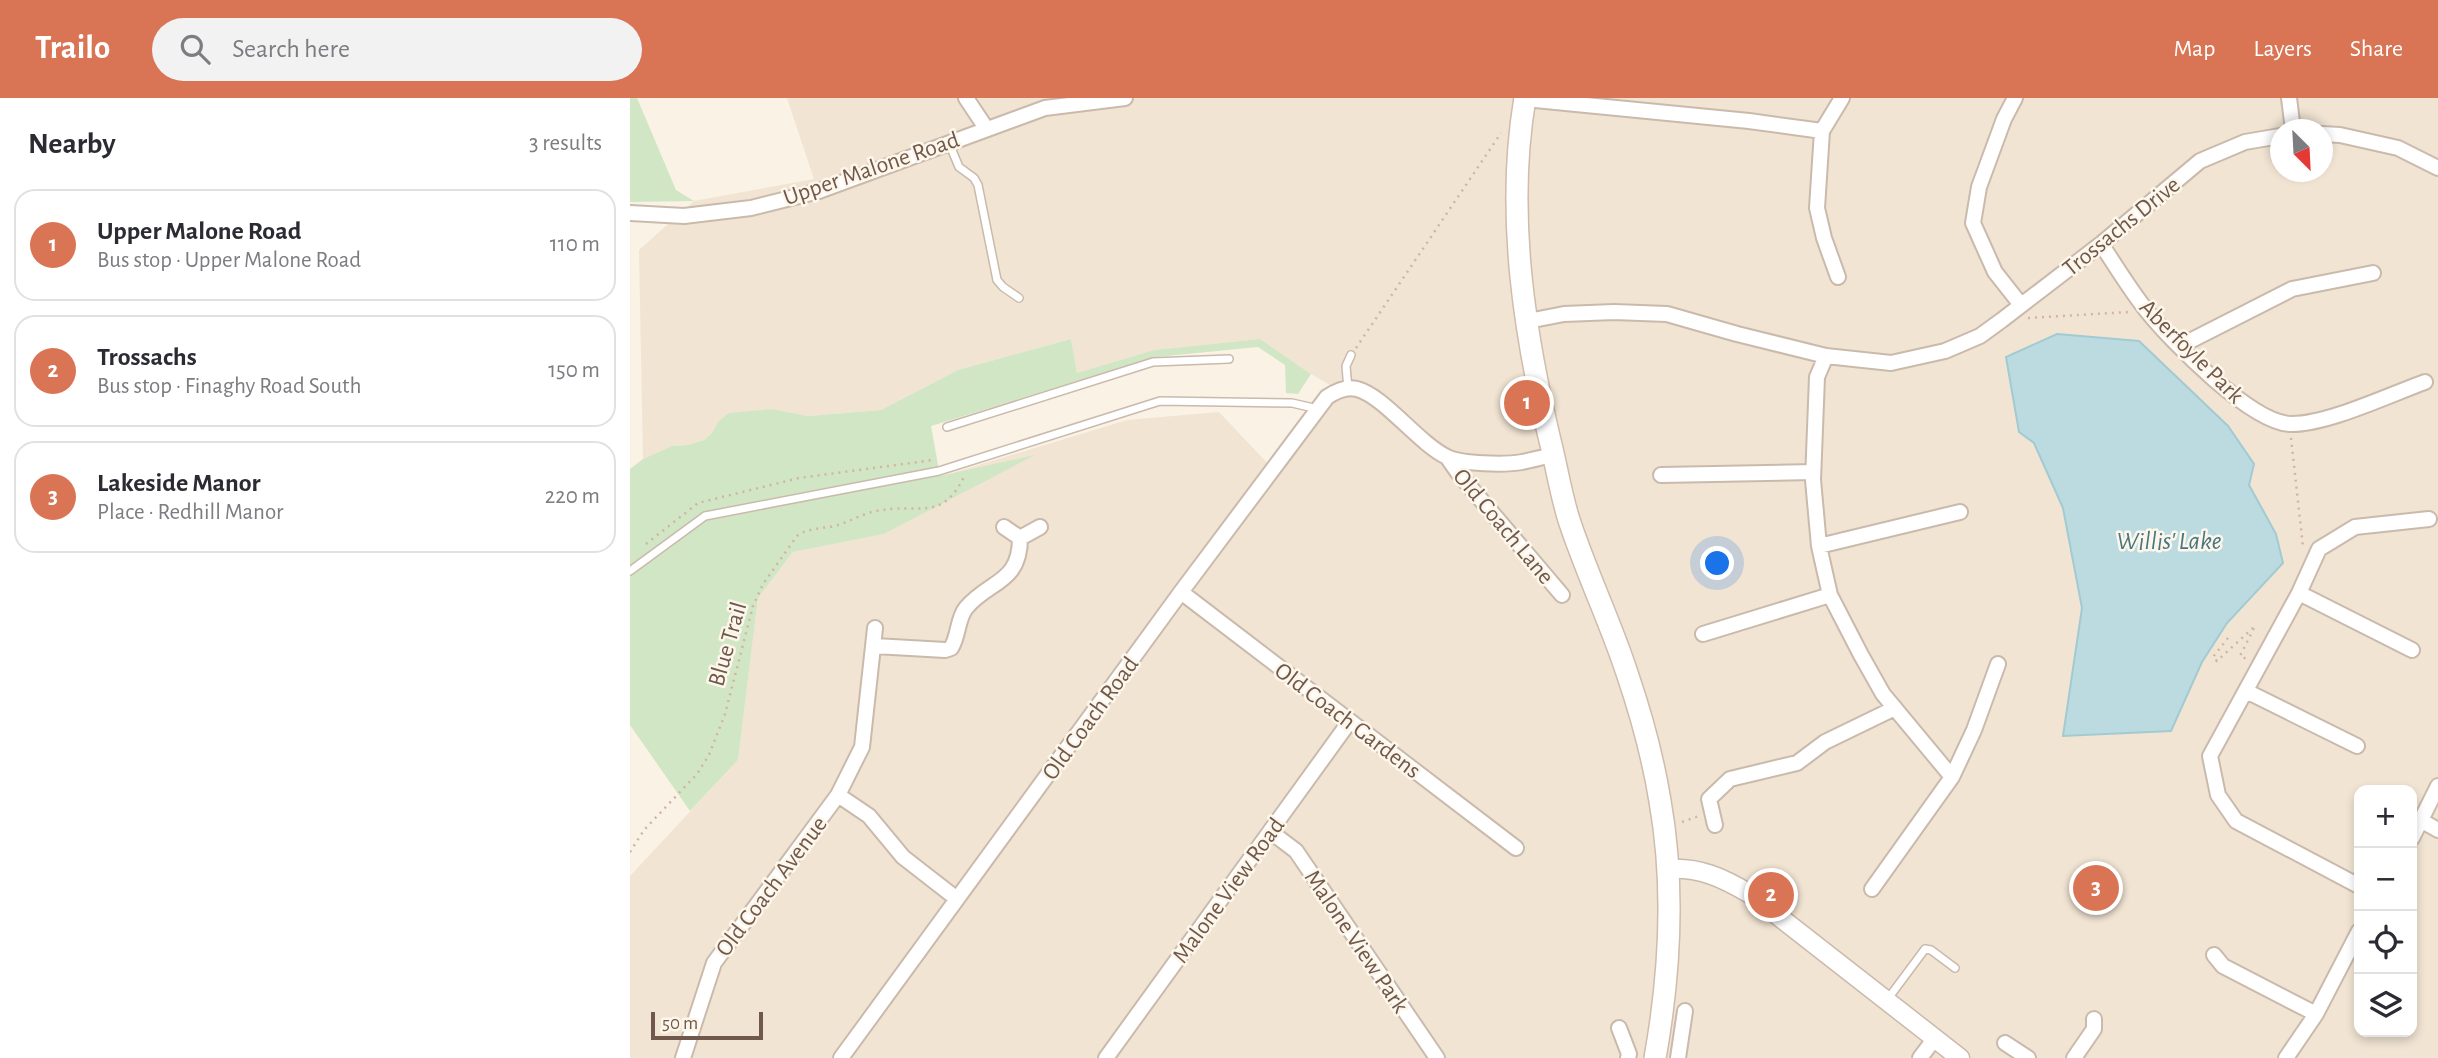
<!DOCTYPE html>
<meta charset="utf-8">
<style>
body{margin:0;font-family:"Alegreya Sans",sans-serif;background:#f2f2f3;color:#2b2b33}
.controls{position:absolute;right:21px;bottom:21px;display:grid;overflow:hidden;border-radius:14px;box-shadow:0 4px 10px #0003}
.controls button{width:63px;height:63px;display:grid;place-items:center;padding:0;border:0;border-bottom:2px solid #e1e1e2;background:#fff;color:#2b2b33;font:35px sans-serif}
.compass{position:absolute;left:1640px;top:21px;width:63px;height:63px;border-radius:50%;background:#fff;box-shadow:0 4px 10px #0003;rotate:156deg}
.scale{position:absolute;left:21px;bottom:18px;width:112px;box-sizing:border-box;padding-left:7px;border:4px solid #70594c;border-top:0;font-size:19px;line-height:24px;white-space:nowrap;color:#70594c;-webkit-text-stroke:5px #fdf6ea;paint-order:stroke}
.you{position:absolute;left:1088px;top:466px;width:24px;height:24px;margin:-18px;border:5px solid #fff;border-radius:50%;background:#1a73e8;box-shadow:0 0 0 10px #1a73e833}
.badge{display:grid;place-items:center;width:46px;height:46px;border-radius:50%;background:#d97454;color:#fff;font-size:23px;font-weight:700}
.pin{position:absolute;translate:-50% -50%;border:4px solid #fff;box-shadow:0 2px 7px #0006}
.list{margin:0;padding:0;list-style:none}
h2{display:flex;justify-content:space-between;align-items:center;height:91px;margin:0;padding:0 28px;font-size:30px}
h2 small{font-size:23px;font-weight:400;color:#7c7c81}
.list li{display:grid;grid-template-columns:46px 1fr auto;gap:21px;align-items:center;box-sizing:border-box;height:112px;margin:0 14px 14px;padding:0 14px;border:2px solid #e1e1e2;border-radius:21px}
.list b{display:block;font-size:26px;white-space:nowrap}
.list p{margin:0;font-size:23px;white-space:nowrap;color:#7c7c81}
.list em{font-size:23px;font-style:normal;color:#7c7c81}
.icon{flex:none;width:38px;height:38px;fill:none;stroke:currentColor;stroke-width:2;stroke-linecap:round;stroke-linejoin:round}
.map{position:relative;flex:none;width:1808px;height:960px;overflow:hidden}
header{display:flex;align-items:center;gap:42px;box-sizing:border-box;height:98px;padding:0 35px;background:#d97454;color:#fff}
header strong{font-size:33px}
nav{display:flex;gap:38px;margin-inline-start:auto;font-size:24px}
.search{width:490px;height:63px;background:#f2f2f3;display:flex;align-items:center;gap:18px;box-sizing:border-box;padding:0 24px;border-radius:38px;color:#7c7c81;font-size:26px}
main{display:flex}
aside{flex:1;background:#fff}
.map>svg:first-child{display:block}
</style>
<header>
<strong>Trailo</strong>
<div class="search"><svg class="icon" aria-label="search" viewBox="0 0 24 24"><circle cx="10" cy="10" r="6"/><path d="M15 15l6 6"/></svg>Search here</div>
<nav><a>Map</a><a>Layers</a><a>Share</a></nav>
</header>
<main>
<aside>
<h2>Nearby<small>3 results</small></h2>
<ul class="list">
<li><span class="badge">1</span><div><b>Upper Malone Road</b><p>Bus stop · Upper Malone Road</p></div><em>110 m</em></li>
<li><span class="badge">2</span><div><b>Trossachs</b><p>Bus stop · Finaghy Road South</p></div><em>150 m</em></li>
<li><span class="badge">3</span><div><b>Lakeside Manor</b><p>Place · Redhill Manor</p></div><em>220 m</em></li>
</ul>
</aside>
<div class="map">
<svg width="1808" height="960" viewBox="0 0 1808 960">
<rect width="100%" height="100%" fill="#faf2e4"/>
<path fill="#f1e4d3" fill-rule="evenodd" d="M 157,0 L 1808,0 L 1808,960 L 0,960 L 0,778 L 108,662 L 128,500 L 163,454 L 254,436 L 402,358 L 309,379 L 497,322 L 589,314 L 644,372 L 707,291 L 681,276 L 630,241 L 524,252 L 447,275 L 441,241 L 328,272 L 251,312 L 178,318 L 142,311 L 88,324 L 82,335 L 74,342 L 58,347 L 42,348 L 13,361 L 9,152 L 64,103 L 184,81 ZM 1650,32 L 1692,32 L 1692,74 L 1650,74 ZM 1729,692 L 1782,692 L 1782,934 L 1729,934 Z"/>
<path fill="#d1e6c4" d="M 0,0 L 7,0 L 46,92 L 64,103 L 0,104 Z
M 441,241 L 447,275 L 524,252 L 630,241 L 681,276 L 668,296 L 656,295 L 655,267 L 628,249 L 526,259 L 301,328 L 310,378 L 405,357 L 254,436 L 163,454 L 128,500 L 108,662 L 60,713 L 0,627 L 0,371 L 13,361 L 42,348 L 58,347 L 74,342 L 82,335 L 88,324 L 99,315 L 142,311 L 178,318 L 251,312 L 328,272 Z"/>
<path fill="#bbdbe1" stroke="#a2cad2" stroke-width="2" d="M 1427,236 L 1509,243 L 1598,328 L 1624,366 L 1619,387 L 1646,436 L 1653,465 L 1597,525 L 1572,564 L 1541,633 L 1433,638 L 1452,510 L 1433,410 L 1404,345 L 1389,334 L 1376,259 Z"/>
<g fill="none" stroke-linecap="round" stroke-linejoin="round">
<defs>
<path id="service" d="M 319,45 L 329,69 L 344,80 L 348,87 L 367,182 L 373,189 L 389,200
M 718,291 L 716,268 L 721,257
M 317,329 L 523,264 L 599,261
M 0,473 L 75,418 L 309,373 L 530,303 L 662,305 L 688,311
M 1257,902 L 1295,851 L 1301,852 L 1325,870"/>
<path id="minor" d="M 336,0 L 356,30
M 1385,0 L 1374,21 L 1349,89 L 1343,125 L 1365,174 L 1391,207
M 1659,0 L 1663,32
M 895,1 L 1119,23 L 1192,33
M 1692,36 L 1710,37 L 1768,50 L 1808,70
M 0,115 L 54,118 L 121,110 L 189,93 L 415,10 L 495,0
M 1471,146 C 1486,168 1500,192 1517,213 C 1541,243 1623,327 1662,326 C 1698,326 1759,297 1795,284
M 1208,179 L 1194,140 L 1187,110 L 1192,33 L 1212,0
M 898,223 L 934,216 L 984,214 L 1037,216 L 1107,236 L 1196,258 L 1261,265 L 1315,253 L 1350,238 L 1372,222 L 1471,146 L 1570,63 L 1615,44 L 1650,38
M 1550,248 L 1662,191 L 1743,175
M 1196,258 L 1187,279 L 1183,382 L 1189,448 L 1200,497 L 1231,557 L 1253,596 L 1322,679
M 817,359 L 829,376 L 932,497
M 1031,377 L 1183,374
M 374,429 L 390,440 L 410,429
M 1189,448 L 1330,414
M 551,494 L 886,750
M 1669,495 L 1782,552
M 1073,536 L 1200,497
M 245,548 L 315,552 L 321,550 C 329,538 327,521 336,510 C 359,482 390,486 390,440
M 1616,593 L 1727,648
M 208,697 L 239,718 L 273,759 L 327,801
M 1792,723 L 1808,732
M 1085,727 L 1079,701 L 1100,681 L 1167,665 L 1195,644 L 1265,610
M 641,734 L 666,753 L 807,960
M 1782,740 L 1808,688
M 1729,788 L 1606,723 L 1588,697 L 1580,658 L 1669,495 L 1689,451 L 1725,429 L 1799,421
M 1242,791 L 1322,679 L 1344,632 L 1368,566
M 1584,857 L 1593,868 L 1686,916
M 989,930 L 999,956 L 998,960
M 1375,945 L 1398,960
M 53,960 L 84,865 L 208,697 L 232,649 L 245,530
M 211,960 L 551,494 L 697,299 C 706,293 716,288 727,291 C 754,298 788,345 817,359 C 832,366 875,367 892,364 C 902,362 913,359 923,357
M 476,960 L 720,623
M 1048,960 L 1055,913
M 1290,960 L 1305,940
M 1444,960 L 1464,931 L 1464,921
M 1656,960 L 1686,916 L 1729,833"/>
<path id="tertiary" d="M 1038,771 C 1070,769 1093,780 1120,796 L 1330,960"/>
<path id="secondary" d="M 895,0 C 875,117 895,241 923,355 C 928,377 932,400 939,422 C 956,474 980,523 997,575 C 1011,616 1023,660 1030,703 C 1045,788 1040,876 1025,960"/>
</defs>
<use href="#service" stroke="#cabaac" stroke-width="10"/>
<use href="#minor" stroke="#cabaac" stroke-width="18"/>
<use href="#tertiary" stroke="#cabaac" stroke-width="21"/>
<use href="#secondary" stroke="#cfbcac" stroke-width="24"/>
<path stroke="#d1b5a2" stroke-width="2.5" stroke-dasharray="2 5" stroke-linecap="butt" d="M 1398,220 L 1499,214
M 726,250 L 871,35
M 1661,340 L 1673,449
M 16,446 L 68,405 L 169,380 L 303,362
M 1598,540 L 1583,559 L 1587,563 L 1625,528 L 1610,558 L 1617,561
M 1052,724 L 1069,718
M 0,754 L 14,732 L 67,676 L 79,657 L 95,616 L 123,508 L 133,486 L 167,438 C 177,430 191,431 204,428 C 218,425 231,416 246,413 C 289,404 311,426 335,377"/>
<use href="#service" stroke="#fff" stroke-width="7"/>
<use href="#minor" stroke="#fff" stroke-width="14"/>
<use href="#tertiary" stroke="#fff" stroke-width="18"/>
<use href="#secondary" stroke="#fff" stroke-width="21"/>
</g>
<g text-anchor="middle" stroke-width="5" stroke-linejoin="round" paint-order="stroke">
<g font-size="24" fill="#70594c" stroke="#fdf6ea">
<text transform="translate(241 70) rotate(-19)" y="8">Upper Malone Road</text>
<text transform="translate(1491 128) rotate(-39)" y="8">Trossachs Drive</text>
<text transform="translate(1562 253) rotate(45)" y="8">Aberfoyle Park</text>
<text transform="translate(874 428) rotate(50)" y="8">Old Coach Lane</text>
<text transform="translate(97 546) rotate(-74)" y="8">Blue Trail</text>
<text transform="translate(460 620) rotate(-54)" y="8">Old Coach Road</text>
<text transform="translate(718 622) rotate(37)" y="8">Old Coach Gardens</text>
<text transform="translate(141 788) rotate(-53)" y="8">Old Coach Avenue</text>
<text transform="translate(598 792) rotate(-54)" y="8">Malone View Road</text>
<text transform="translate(727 843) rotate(56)" y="8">Malone View Park</text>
</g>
<g font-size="26" font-style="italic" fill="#487781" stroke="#fdf6ea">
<text x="1539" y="451">Willis' Lake</text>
</g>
</g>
</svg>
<div class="controls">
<button>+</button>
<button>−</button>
<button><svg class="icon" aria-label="locate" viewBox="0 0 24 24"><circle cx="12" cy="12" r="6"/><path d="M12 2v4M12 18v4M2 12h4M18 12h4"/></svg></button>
<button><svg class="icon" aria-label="layers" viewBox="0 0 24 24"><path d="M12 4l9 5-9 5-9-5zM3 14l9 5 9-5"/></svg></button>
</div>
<svg class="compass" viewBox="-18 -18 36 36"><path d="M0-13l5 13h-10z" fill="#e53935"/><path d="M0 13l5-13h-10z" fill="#7c7c81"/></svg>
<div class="scale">50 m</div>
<div class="you"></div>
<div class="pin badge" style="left:897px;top:305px">1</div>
<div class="pin badge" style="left:1141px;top:797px">2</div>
<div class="pin badge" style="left:1466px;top:790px">3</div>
</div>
</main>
